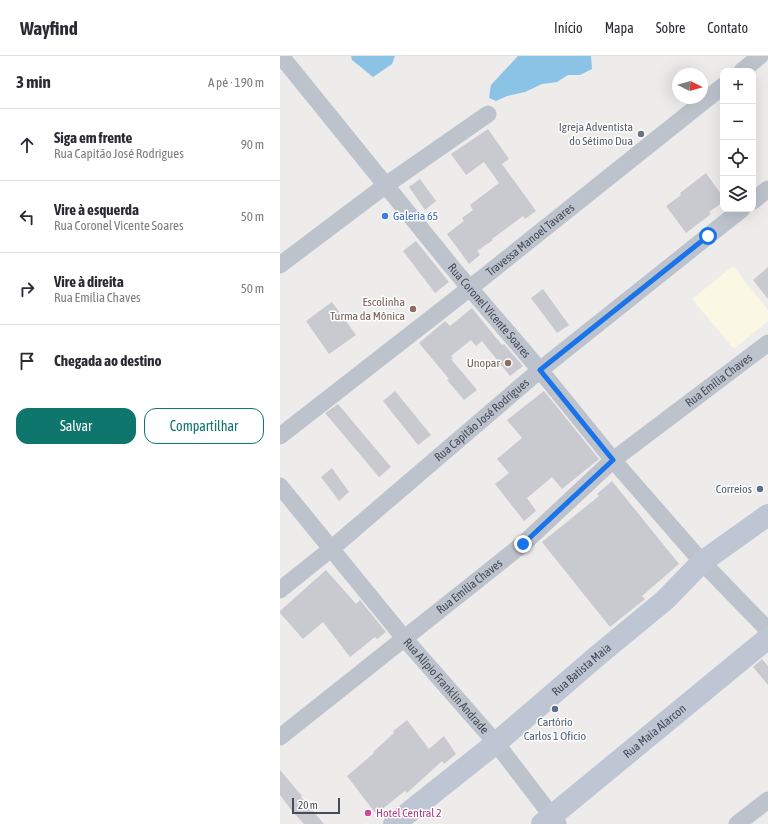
<!DOCTYPE html>
<html lang="pt">
<meta charset="utf-8">
<style>
body{margin:0;font-family:"Asap Condensed",sans-serif;background:#f2f2f3;color:#2b2b33}
.controls{position:absolute;right:12px;top:12px;display:grid;overflow:hidden;border-radius:8px;box-shadow:0 4px 16px #0002}
.controls button{width:36px;height:36px;display:grid;place-items:center;padding:0;border:0;border-bottom:1px solid #e1e1e2;background:#fff;color:#2b2b33;font:20px sans-serif}
.compass{position:absolute;left:392px;top:12px;width:36px;height:36px;border-radius:50%;background:#fff;box-shadow:0 4px 16px #0002;rotate:96deg}
.scale{position:absolute;left:12px;bottom:10px;width:48px;box-sizing:border-box;padding-left:4px;border:2px solid #454b57;border-top:0;font-size:11px;line-height:14px;white-space:nowrap;color:#454b57;-webkit-text-stroke:3px #fff;paint-order:stroke}
.stop{position:absolute;width:12px;height:12px;margin:-9px;border:3px solid #1a73e8;border-radius:50%;background:#fff}
.stop.end{background:#1a73e8;border-color:#fff;box-shadow:0 1px 4px #0008}
.list{margin:0;padding:0;list-style:none}
h2{display:flex;justify-content:space-between;align-items:center;height:52px;margin:0;padding:0 16px;font-size:17px}
h2 small{font-size:13px;font-weight:400;color:#7c7c81}
.list li{display:grid;grid-template-columns:26px 1fr auto;gap:12px;align-items:center;box-sizing:border-box;height:72px;padding:0 16px;border-top:1px solid #e1e1e2}
.list b{display:block;font-size:15px;white-space:nowrap}
.list p{margin:0;font-size:13px;white-space:nowrap;color:#7c7c81}
.list em{font-size:13px;font-style:normal;color:#7c7c81}
.actions{display:flex;gap:8px;padding:12px 16px}
.actions a{flex:1;padding:9px 0;border:1px solid #0f766e;border-radius:12px;text-align:center;font-size:14px;color:#0f766e}
.actions .main{background:#0f766e;color:#fff}
.icon{flex:none;width:22px;height:22px;fill:none;stroke:currentColor;stroke-width:2;stroke-linecap:round;stroke-linejoin:round}
.map{position:relative;flex:none;width:488px;height:768px;overflow:hidden}
header{display:flex;align-items:center;gap:24px;box-sizing:border-box;height:56px;padding:0 20px;background:#fff;border-bottom:1px solid #e1e1e2}
header strong{font-size:19px}
nav{display:flex;gap:22px;margin-inline-start:auto;font-size:14px}
main{display:flex}
aside{flex:1;background:#fff}
.map>svg:first-child{display:block}
</style>
<header>
<strong>Wayfind</strong>
<nav><a>Início</a><a>Mapa</a><a>Sobre</a><a>Contato</a></nav>
</header>
<main>
<aside>
<h2>3 min<small>A pé · 190 m</small></h2>
<ul class="list">
<li><svg class="icon" aria-label="ahead" viewBox="0 0 24 24"><path d="M12 20V5M6 11l6-6 6 6"/></svg><div><b>Siga em frente</b><p>Rua Capitão José Rodrigues</p></div><em>90 m</em></li>
<li><svg class="icon" aria-label="left" viewBox="0 0 24 24"><path d="M17 20v-9H6M10 6l-5 5 5 5"/></svg><div><b>Vire à esquerda</b><p>Rua Coronel Vicente Soares</p></div><em>50 m</em></li>
<li><svg class="icon" aria-label="right" viewBox="0 0 24 24"><path d="M7 20v-9h11M14 6l5 5-5 5"/></svg><div><b>Vire à direita</b><p>Rua Emília Chaves</p></div><em>50 m</em></li>
<li><svg class="icon" aria-label="arrive" viewBox="0 0 24 24"><path d="M6 21V4h12l-3 4 3 4H6"/></svg><div><b>Chegada ao destino</b></div></li>
</ul>
<div class="actions"><a class="main">Salvar</a><a>Compartilhar</a></div>
</aside>
<div class="map">
<svg width="488" height="768" viewBox="0 0 488 768">
<rect width="100%" height="100%" fill="#eeebeb"/>
<path fill="#faf7e3" d="M 453,210 L 488,254 L 488,265 L 454,293 L 412,243 Z"/>
<path fill="#8ac3e5" d="M 71,0 L 115,0 L 112,8 L 93,21 L 72,4 Z
M 238,0 L 311,0 L 312,13 L 300,19 L 288,19 L 277,26 L 262,28 L 245,36 L 227,40 L 216,45 L 209,42 L 211,29 Z"/>
<path fill="#c9c9d0" d="M 208,73 L 229,103 L 222,108 L 256,155 L 245,163 L 243,160 L 212,183 L 213,184 L 197,195 L 200,199 L 189,208 L 167,178 L 184,165 L 182,162 L 193,154 L 190,149 L 219,127 L 204,106 L 186,119 L 171,98 Z
M 426,117 L 443,141 L 443,146 L 429,156 L 431,158 L 406,177 L 386,150 L 401,139 L 400,137 Z
M 140,123 L 156,145 L 145,154 L 129,131 Z
M 136,185 L 169,226 L 155,237 L 123,195 Z
M 488,211 L 488,243 L 473,224 Z
M 263,233 L 289,269 L 277,277 L 251,242 Z
M 52,246 L 76,279 L 49,298 L 26,265 Z
M 192,252 L 222,289 L 224,288 L 243,310 L 230,320 L 202,285 L 196,290 L 191,284 L 171,300 L 173,302 L 171,303 L 197,334 L 184,344 L 167,324 L 169,323 L 139,287 L 165,265 L 170,270 Z
M 115,335 L 151,379 L 138,389 L 103,345 Z
M 264,335 L 319,403 L 282,433 L 272,421 L 247,442 L 256,455 L 244,465 L 215,428 L 229,417 L 217,403 L 242,382 L 227,364 Z
M 58,348 L 111,411 L 99,421 L 45,357 Z
M 52,412 L 69,436 L 59,445 L 41,421 Z
M 332,425 L 399,508 L 362,540 L 365,543 L 330,571 L 262,486 L 319,440 L 317,438 Z
M 46,514 L 76,548 L 80,544 L 106,576 L 97,583 L 95,581 L 70,601 L 43,566 L 23,583 L 0,557 L 0,555 Z
M 482,603 L 488,610 L 488,629 L 473,611 Z
M 127,664 L 149,693 L 164,680 L 176,698 L 164,708 L 162,705 L 127,737 L 125,735 L 96,758 L 67,720 L 94,697 L 93,696 L 114,677 L 113,675 Z
M 0,714 L 22,740 L 21,741 L 44,768 L 24,768 L 12,755 L 0,739 Z"/>
<g fill="none" stroke-linecap="round" stroke-linejoin="round">
<g stroke="#bdc3cd" stroke-width="17">
<path id="s1" d="M 1,0 L 176,216 L 260,314 L 333,404 L 422,506 L 488,574"/>
<path d="M 462,15 L 480,0"/>
<path d="M 473,145 L 488,133"/>
<path d="M 0,209 L 106,129 L 208,58"/>
<path id="s2" d="M 0,380 L 190,232 L 443,30"/>
<path id="s3" d="M 0,430 L 124,582 L 216,687 L 278,768"/>
<path id="s4" d="M 0,534 L 51,493 L 260,314 L 462,153"/>
<path id="s5" d="M 0,681 L 243,488 L 333,404 L 488,287"/>
<path d="M 457,768 L 488,744"/>
</g>
<g stroke="#bec5d3" stroke-width="22">
<path id="s6" d="M 114,768 L 216,687 L 316,601 L 385,544 L 422,506 L 488,459"/>
<path id="s7" d="M 262,768 L 488,582"/>
</g>
</g>
<g fill="none" stroke-linecap="round" stroke-linejoin="round">
<path stroke="#1a73e8" stroke-width="5" d="M 243,488 L 333,404 L 260,314 L 428,180"/>
</g>
<circle fill="#6b7280" stroke="#fff" stroke-width="1.5" cx="361" cy="78" r="4"/>
<circle fill="#3f7fe0" stroke="#fff" stroke-width="1.5" cx="105" cy="160" r="4"/>
<g fill="#8d6e63" stroke="#fff" stroke-width="1.5">
<circle cx="133" cy="253" r="4"/>
<circle cx="228" cy="307" r="4"/>
</g>
<g fill="#5c6f8a" stroke="#fff" stroke-width="1.5">
<circle cx="480" cy="433" r="4"/>
<circle cx="275" cy="653" r="4"/>
</g>
<circle fill="#d1479c" stroke="#fff" stroke-width="1.5" cx="88" cy="757" r="4"/>
<g text-anchor="middle" stroke-width="3" stroke-linejoin="round" paint-order="stroke">
<g font-size="12" fill="#5b616d" stroke="#fff" text-anchor="end">
<text x="353" y="75">Igreja Adventista<tspan x="353" dy="14">do Sétimo Dua</tspan></text>
</g>
<g font-size="12" fill="#366cbe" stroke="#fff" text-anchor="start">
<text x="113" y="164">Galeria 65</text>
</g>
<g font-size="12" fill="#454b57" stroke="#fff">
<text dy="4" stroke="none"><textPath href="#s2" startOffset="318">Travessa Manoel Tavares</textPath></text>
<text dy="4" stroke="none"><textPath href="#s1" startOffset="329">Rua Coronel Vicente Soares</textPath></text>
<text dy="4" stroke="none"><textPath href="#s5" startOffset="566">Rua Emília Chaves</textPath></text>
<text dy="4" stroke="none"><textPath href="#s4" startOffset="264">Rua Capitão José Rodrigues</textPath></text>
<text dy="4" stroke="none"><textPath href="#s5" startOffset="242">Rua Emília Chaves</textPath></text>
<text dy="4" stroke="none"><textPath href="#s6" startOffset="243">Rua Batista Maia</textPath></text>
<text dy="4" stroke="none"><textPath href="#s3" startOffset="260">Rua Alípio Franklin Andrade</textPath></text>
<text dy="4" stroke="none"><textPath href="#s7" startOffset="146">Rua Maia Alarcon</textPath></text>
</g>
<g font-size="12" fill="#785e54" stroke="#fff" text-anchor="end">
<text x="125" y="250">Escolinha<tspan x="125" dy="14">Turma da Mônica</tspan></text>
<text x="220" y="311">Unopar</text>
</g>
<g font-size="12" fill="#4e5e75" stroke="#fff" text-anchor="end">
<text x="472" y="437">Correios</text>
<text x="275" y="670" text-anchor="middle">Cartório<tspan x="275" dy="14">Carlos 1 Ofício</tspan></text>
</g>
<g font-size="12" fill="#b23c85" stroke="#fff" text-anchor="start">
<text x="96" y="761">Hotel Central 2</text>
</g>
</g>
</svg>
<div class="controls">
<button>+</button>
<button>−</button>
<button><svg class="icon" aria-label="locate" viewBox="0 0 24 24"><circle cx="12" cy="12" r="6"/><path d="M12 2v4M12 18v4M2 12h4M18 12h4"/></svg></button>
<button><svg class="icon" aria-label="layers" viewBox="0 0 24 24"><path d="M12 4l9 5-9 5-9-5zM3 14l9 5 9-5"/></svg></button>
</div>
<svg class="compass" viewBox="-18 -18 36 36"><path d="M0-13l5 13h-10z" fill="#e53935"/><path d="M0 13l5-13h-10z" fill="#7c7c81"/></svg>
<div class="scale">20 m</div>
<div class="stop" style="left:428px;top:180px"></div>
<div class="stop end" style="left:243px;top:488px"></div>
</div>
</main>
